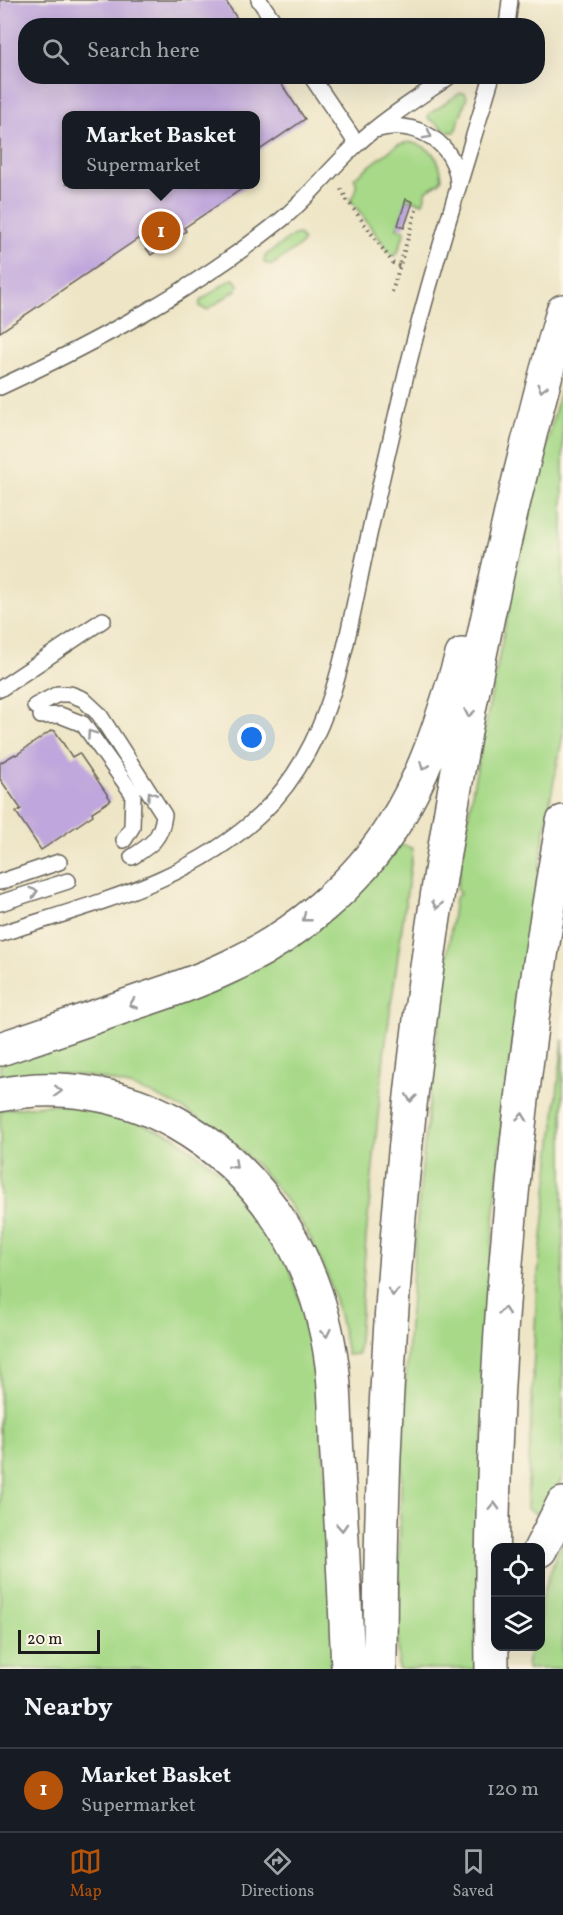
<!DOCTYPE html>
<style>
body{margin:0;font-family:Vollkorn,serif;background:#20242c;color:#f1f3f6}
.controls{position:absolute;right:18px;bottom:18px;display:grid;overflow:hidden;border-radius:12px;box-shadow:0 6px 24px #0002}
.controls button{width:54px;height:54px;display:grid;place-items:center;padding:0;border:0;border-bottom:2px solid #363941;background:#171b24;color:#f1f3f6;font:30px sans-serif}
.scale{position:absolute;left:18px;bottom:15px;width:82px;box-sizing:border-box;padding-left:6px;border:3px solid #1c1c1c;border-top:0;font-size:16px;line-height:21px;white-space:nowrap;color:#1c1c1c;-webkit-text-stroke:4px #fcf5e5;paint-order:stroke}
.you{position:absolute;left:252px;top:738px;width:21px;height:21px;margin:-15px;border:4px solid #fff;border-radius:50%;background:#1a73e8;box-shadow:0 0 0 9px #1a73e833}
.badge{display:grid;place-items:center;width:39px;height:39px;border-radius:50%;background:#b45309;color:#fff;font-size:20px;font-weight:700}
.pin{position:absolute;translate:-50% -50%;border:3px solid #fff;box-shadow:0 2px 6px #0006}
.popup{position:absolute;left:62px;top:111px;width:198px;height:78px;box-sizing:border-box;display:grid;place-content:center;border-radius:12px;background:#171b24;filter:drop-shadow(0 2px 4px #0005);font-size:20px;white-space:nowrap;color:#9ea1a6}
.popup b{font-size:22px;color:#f1f3f6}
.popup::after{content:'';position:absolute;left:50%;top:100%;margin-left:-12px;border:12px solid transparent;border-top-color:#171b24}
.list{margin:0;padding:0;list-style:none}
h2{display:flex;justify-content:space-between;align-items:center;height:78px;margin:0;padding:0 24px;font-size:26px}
h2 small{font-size:20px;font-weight:400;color:#9ea1a6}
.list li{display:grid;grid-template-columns:39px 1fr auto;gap:18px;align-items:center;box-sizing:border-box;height:84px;padding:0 24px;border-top:2px solid #363941}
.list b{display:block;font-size:22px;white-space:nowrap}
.list p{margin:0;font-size:20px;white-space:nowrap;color:#9ea1a6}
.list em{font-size:20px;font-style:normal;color:#9ea1a6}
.icon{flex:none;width:33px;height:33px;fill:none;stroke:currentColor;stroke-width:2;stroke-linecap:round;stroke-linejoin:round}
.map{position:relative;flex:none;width:563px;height:1669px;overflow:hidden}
.search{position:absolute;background:#171b24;box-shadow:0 6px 24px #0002;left:18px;right:18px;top:18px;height:66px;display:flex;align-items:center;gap:15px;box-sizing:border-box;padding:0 21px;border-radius:24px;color:#9ea1a6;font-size:22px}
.sheet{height:162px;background:#171b24}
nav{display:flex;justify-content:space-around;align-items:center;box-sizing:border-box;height:84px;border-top:2px solid #363941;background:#171b24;font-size:16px;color:#9ea1a6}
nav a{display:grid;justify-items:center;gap:3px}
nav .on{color:#b45309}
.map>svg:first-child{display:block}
</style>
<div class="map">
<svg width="563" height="1669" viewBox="0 0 563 1669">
<rect width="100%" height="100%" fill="#fcf5e5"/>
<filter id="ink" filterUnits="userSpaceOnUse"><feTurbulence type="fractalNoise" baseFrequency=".0167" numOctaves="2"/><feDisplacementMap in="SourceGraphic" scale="12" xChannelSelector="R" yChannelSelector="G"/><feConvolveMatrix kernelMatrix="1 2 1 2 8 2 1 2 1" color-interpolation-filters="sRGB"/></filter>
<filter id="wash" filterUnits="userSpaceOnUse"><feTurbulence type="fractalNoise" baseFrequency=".008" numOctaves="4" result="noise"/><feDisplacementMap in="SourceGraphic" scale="24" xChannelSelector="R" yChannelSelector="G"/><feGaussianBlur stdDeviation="1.35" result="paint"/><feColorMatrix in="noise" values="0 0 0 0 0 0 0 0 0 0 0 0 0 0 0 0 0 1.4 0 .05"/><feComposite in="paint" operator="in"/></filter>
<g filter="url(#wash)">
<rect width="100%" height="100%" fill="#eee5c6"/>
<path fill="#a7d988" stroke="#627a52" stroke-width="1.5" d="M 460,93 L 465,93 L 467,97 L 455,132 L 449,132 L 428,118 L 429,114 Z
M 409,142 C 430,146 440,157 442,178 L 439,183 L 427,190 L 423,203 L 407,199 L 397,228 L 405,231 L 398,252 L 394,256 L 390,253 L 350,199 C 357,193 358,185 354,178 L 397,145 Z
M 299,234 L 303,240 L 301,245 L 272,265 L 264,263 L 265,256 L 294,235 Z
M 234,279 L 238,285 L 236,290 L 207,310 L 200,307 L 200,301 L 230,280 Z
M 563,379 L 563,735 L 548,811 L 504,1104 L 490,1267 L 476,1669 L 398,1669 C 398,1495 406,1320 424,1147 C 433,1064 444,981 455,898 L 460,894 L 457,889 L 473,788 L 516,571 Z
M 402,844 L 413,849 L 384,1055 L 366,1238 L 358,1354 L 347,1355 C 342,1324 335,1292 322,1263 C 273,1151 165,1071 40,1073 C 27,1073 13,1078 0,1080 L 0,1064 L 356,895 Z
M 563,1039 L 563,1477 L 538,1515 L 527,1509 L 537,1285 Z
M 55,1104 L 111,1111 L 173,1136 L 231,1179 L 281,1244 L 315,1342 L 340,1669 L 0,1669 L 0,1110 Z
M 563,1537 L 563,1669 L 527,1669 L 529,1647 L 540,1646 L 541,1599 Z"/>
<g id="blocks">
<path fill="#bfa6dc" d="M 0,0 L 225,0 L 242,26 L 26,26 L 26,76 L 276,76 L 305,119 L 255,153 L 255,116 L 66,116 L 66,184 L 249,184 L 184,228 L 186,231 L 151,255 L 139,238 L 0,332 Z
M 406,199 L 413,202 L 404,228 L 398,225 Z
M 52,730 L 55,731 L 72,757 L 79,753 L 111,800 L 92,812 L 93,815 L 41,850 L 16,812 L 21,809 L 0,779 L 0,763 L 15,754 L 16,755 Z"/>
</g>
</g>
<g filter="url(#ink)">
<use href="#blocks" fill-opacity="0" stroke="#666258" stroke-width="1.5"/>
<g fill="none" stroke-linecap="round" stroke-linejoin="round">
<defs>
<path id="service" d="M 259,0 L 277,26
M 507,26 L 510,0
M 311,76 L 357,144
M 375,130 C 414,117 458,143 458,186
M 0,387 C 99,341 195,289 281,220 C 308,198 329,170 355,146 C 384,119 418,98 450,76
M 0,689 L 103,620
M 35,706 L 58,694 L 70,694 L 83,699 L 99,714 L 164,815 C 161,839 151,845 132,857
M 41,716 L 60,715 L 83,724 L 133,794 L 132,827 L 124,840
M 0,882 L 59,862
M 0,903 L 68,881
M 0,934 C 91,904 190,882 261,814 C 335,743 346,639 367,544 C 380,484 394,425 408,366 C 432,268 463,173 492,76"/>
<path id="motorway" d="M 0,1049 C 45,1034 89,1019 134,1003 C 167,992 200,981 231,966 C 295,936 357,884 394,824 C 427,772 444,713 462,655
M 0,1095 C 58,1082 125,1094 176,1123 C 266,1174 319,1264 332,1365 C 336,1395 335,1426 337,1456 C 342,1527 345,1598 348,1669
M 540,1550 L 563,1504
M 380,1669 C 379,1212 439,752 563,311
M 492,1669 C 489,1386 513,1100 563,822"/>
</defs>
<use href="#service" stroke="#666258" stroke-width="18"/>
<use href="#motorway" stroke="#666258" stroke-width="36"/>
<path stroke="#666258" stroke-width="4" stroke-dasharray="1.5 4.5" stroke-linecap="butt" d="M 341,189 L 347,200 L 393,263 L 400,266
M 392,292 L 417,207"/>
<use href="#service" stroke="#fff" stroke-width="15"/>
<use href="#motorway" stroke="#fff" stroke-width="33"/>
</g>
<defs><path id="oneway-chevron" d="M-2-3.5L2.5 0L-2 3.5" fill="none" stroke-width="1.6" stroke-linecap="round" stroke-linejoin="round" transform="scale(1.5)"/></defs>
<g stroke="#999">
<use href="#oneway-chevron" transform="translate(428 135) rotate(29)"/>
<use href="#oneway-chevron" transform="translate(542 388) rotate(104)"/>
<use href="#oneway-chevron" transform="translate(469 713) rotate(101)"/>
<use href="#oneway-chevron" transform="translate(91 734) rotate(-125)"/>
<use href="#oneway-chevron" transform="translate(424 766) rotate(113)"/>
<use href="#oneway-chevron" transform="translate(151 795) rotate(-122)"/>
<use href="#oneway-chevron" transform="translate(34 892) rotate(-18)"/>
<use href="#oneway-chevron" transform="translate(437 905) rotate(99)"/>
<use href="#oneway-chevron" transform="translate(306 918) rotate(142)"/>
<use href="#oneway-chevron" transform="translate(133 1004) rotate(161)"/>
<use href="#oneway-chevron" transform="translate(58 1091) rotate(2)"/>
<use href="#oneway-chevron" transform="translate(411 1098) rotate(97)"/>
<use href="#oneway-chevron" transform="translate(522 1117) rotate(-83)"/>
<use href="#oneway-chevron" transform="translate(234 1165) rotate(43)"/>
<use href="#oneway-chevron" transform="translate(393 1292) rotate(94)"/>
<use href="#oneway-chevron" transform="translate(504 1311) rotate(-86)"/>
<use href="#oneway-chevron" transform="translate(326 1333) rotate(78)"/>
<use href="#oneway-chevron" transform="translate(494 1506) rotate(-88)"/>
<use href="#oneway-chevron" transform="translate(342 1527) rotate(87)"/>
</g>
</g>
</svg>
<div class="controls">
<button><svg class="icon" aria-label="locate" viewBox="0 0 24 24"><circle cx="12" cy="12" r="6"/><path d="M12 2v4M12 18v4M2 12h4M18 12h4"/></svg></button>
<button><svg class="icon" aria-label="layers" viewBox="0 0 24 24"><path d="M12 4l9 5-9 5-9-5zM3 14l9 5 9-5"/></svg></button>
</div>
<div class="scale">20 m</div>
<div class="you"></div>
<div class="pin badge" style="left:161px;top:231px">1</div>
<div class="popup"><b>Market Basket</b>Supermarket</div>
<div class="search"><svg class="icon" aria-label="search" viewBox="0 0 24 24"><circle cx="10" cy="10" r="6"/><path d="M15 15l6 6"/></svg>Search here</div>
</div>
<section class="sheet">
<h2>Nearby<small></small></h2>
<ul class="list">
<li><span class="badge">1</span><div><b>Market Basket</b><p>Supermarket</p></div><em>120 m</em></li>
</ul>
</section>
<nav>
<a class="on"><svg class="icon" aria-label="map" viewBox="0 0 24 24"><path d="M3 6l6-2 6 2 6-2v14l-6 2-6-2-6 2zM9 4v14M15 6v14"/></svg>Map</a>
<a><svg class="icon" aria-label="directions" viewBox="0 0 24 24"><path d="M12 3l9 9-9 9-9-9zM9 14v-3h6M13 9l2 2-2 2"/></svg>Directions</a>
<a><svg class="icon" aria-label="saved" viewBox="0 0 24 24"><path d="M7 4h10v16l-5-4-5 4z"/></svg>Saved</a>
</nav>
